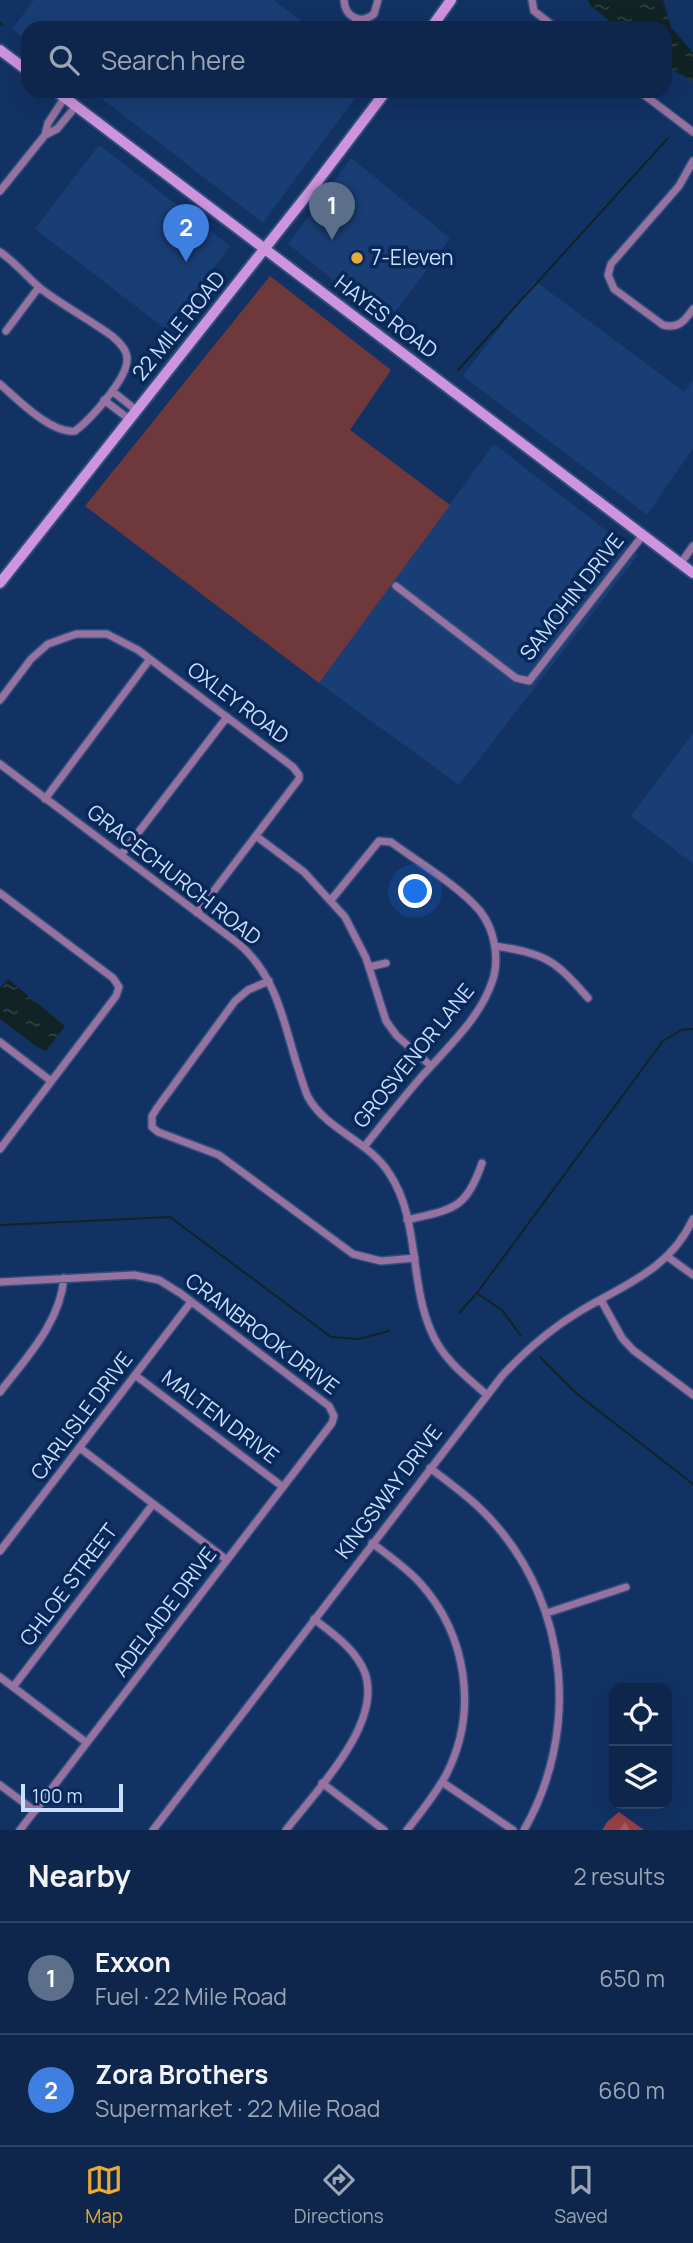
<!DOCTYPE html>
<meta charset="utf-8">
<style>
body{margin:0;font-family:Manrope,sans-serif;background:#1c3255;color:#f1f3f6}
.controls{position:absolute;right:21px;bottom:21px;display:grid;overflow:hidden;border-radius:14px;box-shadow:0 7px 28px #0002}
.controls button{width:63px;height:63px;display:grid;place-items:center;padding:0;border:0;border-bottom:2px solid #2e4363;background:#0e264b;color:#f1f3f6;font:35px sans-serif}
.scale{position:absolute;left:21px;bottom:18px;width:102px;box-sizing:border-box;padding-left:7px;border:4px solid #cadefd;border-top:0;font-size:19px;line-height:24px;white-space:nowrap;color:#cadefd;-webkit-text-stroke:5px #072858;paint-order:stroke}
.you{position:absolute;left:416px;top:892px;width:24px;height:24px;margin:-18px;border:5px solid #fff;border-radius:50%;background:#1a73e8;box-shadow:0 0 0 10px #1a73e833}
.badge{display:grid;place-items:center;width:46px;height:46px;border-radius:50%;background:#e9ab38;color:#fff;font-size:23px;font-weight:700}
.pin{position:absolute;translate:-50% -58px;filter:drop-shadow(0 2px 4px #0008)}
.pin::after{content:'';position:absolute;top:37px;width:24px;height:21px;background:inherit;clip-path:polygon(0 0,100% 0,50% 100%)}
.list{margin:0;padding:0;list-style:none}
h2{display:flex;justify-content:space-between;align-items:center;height:91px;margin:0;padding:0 28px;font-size:30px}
h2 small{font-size:23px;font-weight:400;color:#9ba5b5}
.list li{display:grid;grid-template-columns:46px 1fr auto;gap:21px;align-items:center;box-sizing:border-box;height:112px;padding:0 28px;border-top:2px solid #2e4363}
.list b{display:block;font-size:26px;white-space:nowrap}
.list p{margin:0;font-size:23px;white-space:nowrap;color:#9ba5b5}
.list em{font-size:23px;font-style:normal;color:#9ba5b5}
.icon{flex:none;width:38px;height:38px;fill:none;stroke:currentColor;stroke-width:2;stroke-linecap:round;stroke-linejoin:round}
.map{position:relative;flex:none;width:693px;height:1830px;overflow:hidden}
.search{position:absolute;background:#0e264b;box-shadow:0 7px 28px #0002;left:21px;right:21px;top:21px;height:77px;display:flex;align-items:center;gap:18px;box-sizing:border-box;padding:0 24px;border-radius:21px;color:#9ba5b5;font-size:26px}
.sheet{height:315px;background:#0e264b}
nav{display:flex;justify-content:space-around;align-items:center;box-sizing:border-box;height:98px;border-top:2px solid #2e4363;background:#0e264b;font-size:19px;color:#9ba5b5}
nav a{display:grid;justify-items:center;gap:4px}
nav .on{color:#e9ab38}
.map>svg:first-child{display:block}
</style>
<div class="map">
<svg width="693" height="1830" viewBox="0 0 693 1830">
<defs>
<pattern id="forest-firs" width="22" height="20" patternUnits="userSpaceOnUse" patternTransform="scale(1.75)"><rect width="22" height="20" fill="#984146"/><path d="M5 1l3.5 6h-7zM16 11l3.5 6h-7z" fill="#a55c62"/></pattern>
<pattern id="water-ripples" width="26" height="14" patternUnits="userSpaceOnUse" patternTransform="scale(1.75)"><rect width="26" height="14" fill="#112324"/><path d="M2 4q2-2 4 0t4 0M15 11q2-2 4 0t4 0" fill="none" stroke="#324245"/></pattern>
</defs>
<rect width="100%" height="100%" fill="#123264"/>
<path fill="#193e75" d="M 34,0 L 274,0 L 311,28 L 28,28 L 28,41 L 12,29 Z
M 92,91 L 360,91 L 263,223 Z
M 99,145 L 230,246 L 167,330 L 35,229 Z
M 351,158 L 450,238 L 387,323 L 288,244 Z
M 535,281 L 684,392 L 693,380 L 693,448 L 647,515 L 463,376 Z
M 494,444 L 638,555 L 459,785 L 319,683 Z
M 693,733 L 693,864 L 631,816 Z"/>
<path fill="#6f393b" d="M 270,276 L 391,370 L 350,430 L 450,505 L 319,683 L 85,506 Z"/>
<path fill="url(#forest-firs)" d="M 619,1812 L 644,1830 L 602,1830 L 608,1821 Z"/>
<path fill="url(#water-ripples)" d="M 588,0 L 663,0 L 671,27 L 693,53 L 693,81 L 665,66 L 665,28 L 618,28 L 591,6 Z
M 8,979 L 65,1026 L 46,1051 L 40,1049 L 0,1019 L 0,988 Z"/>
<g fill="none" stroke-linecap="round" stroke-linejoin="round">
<path stroke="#112324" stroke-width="2" d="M 0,23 L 2,25
M 458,370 L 668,138
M 0,1225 L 170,1217 L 331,1337 L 359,1339 L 389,1331
M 478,1294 L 502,1310 L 521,1336
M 459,1313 L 477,1293 L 663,1041 L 681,1030 L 693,1029
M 540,1357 L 577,1394 L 693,1484"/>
<defs>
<path id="street" d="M 344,0 C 345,17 360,25 374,14 L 378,0
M 532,0 L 534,11 L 556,28
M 639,91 L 693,132
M 45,135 L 48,123 L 65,97
M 693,161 L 679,186 L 611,264 L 608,275 L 614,289 L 663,325 C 678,329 685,321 693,309
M 0,191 L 45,135 L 57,129 L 76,106
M 0,252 C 15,262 26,276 40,288 C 63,306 89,319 112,336 C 118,341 127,350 127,358 C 129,377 90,420 75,431 C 51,434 17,399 0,384
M 6,331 L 39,287
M 112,391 L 136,410
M 104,400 L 129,419
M 681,563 L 693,546
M 396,586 L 516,678 L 529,681 L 643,535
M 0,700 L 31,659 L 48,644 L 76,634 L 107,634 L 138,650 L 293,767 L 299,775 L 299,779 L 197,913
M 0,764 L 239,944 C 275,975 283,1018 296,1062 C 300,1073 303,1086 308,1097 C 326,1130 369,1141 389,1173 C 420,1219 409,1281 431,1331 C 442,1358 465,1376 486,1394
M 45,799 L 150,659
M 256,836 L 304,872 L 345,917 L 366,958 L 386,1021 L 397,1036 L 431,1066
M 121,855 L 227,717
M 0,893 L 113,978 L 119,987 L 116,996 L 0,1149
M 331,900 L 379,841 L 391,842 C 418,862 459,886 480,911 C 495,930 500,960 492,982 C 480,1018 447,1048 422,1076 C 402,1099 383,1123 364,1147
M 495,946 C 546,954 554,959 588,998
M 369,967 L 386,963
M 269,981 L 248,990 L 235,1001 L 157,1108 L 152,1116 L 152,1127 L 158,1132 L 219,1155 L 353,1254 L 381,1261 L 415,1258
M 0,1042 L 51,1081
M 407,1220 C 453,1209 466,1210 482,1163
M 668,1257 L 693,1275
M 0,1282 L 134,1275 L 159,1280 L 180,1293 L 329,1406 L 334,1416 L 332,1423 L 20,1830
M 601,1300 L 622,1338 L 633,1350 L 693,1395
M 135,1375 L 283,1487
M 0,1392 C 26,1358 60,1323 64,1278
M 80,1448 L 227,1560
M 430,1468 C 452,1485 475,1501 494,1523 C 569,1608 580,1732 524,1830
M 372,1543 C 389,1556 407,1568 421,1584 C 467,1636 478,1711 447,1773 C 436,1794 421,1812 407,1830
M 0,1551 L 191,1302
M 547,1613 L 626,1587
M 0,1677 L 87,1743
M 13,1687 L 153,1504
M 442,1782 L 513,1830
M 322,1783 L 384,1830
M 0,1785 L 35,1811
M 153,1830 L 502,1376 C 525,1351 553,1327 582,1310 C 626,1284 670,1269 693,1219
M 286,1830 C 315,1792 383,1724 365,1673 C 356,1649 333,1634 314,1619"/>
<path id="secondary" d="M 431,28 L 451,0
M 0,50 L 28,71
M 56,91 L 693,573
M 0,583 L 311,190 L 386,91"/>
</defs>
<use href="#street" stroke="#2f4e7c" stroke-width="10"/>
<use href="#secondary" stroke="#2f4e7c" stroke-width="14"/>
<use href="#street" stroke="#9672a0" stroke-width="7"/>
<use href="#secondary" stroke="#ce94de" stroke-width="10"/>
</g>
<circle fill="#e9ab38" stroke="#072858" stroke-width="2.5" cx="357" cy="258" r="7"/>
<g text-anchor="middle" stroke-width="7" stroke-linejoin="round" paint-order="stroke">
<g font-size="21" fill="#cadefd" stroke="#072858" text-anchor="start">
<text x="371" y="265">7-Eleven</text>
</g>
<g font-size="21" fill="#cadefd" stroke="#072858">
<text transform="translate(386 317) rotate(37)" y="7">HAYES ROAD</text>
<text transform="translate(179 326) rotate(-51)" y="7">22 MILE ROAD</text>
<text transform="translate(572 597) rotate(-52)" y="7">SAMOHIN DRIVE</text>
<text transform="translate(238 703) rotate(37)" y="7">OXLEY ROAD</text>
<text transform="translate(174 875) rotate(38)" y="7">GRACECHURCH ROAD</text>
<text transform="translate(414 1056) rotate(-51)" y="7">GROSVENOR LANE</text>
<text transform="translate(262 1334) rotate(37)" y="7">CRANBROOK DRIVE</text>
<text transform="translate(82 1416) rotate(-53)" y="7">CARLISLE DRIVE</text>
<text transform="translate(220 1417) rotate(37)" y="7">MALTEN DRIVE</text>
<text transform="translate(389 1492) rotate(-53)" y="7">KINGSWAY DRIVE</text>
<text transform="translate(69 1585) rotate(-53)" y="7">CHLOE STREET</text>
<text transform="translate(165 1612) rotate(-53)" y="7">ADELAIDE DRIVE</text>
</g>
</g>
</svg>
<div class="controls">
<button><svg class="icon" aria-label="locate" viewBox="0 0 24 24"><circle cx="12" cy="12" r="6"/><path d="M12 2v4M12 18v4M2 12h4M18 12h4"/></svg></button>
<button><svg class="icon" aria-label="layers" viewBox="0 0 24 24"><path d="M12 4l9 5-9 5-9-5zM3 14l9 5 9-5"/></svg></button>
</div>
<div class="scale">100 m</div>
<div class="you"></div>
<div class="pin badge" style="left:332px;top:240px;background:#5c6f8a">1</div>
<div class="pin badge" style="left:186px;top:262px;background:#3f7fe0">2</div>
<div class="search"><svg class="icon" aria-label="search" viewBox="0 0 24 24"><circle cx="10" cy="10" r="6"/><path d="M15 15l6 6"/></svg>Search here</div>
</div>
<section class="sheet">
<h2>Nearby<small>2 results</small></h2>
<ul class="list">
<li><span class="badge" style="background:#5c6f8a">1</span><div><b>Exxon</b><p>Fuel · 22 Mile Road</p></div><em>650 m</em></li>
<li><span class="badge" style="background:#3f7fe0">2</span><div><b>Zora Brothers</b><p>Supermarket · 22 Mile Road</p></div><em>660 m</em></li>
</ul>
</section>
<nav>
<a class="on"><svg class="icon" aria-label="map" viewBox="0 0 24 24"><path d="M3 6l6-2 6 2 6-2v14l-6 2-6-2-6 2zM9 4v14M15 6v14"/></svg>Map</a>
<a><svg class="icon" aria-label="directions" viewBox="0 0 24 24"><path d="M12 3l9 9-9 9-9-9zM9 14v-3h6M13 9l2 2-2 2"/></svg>Directions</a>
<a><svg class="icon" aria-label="saved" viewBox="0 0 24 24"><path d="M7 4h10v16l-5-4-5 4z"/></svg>Saved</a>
</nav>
